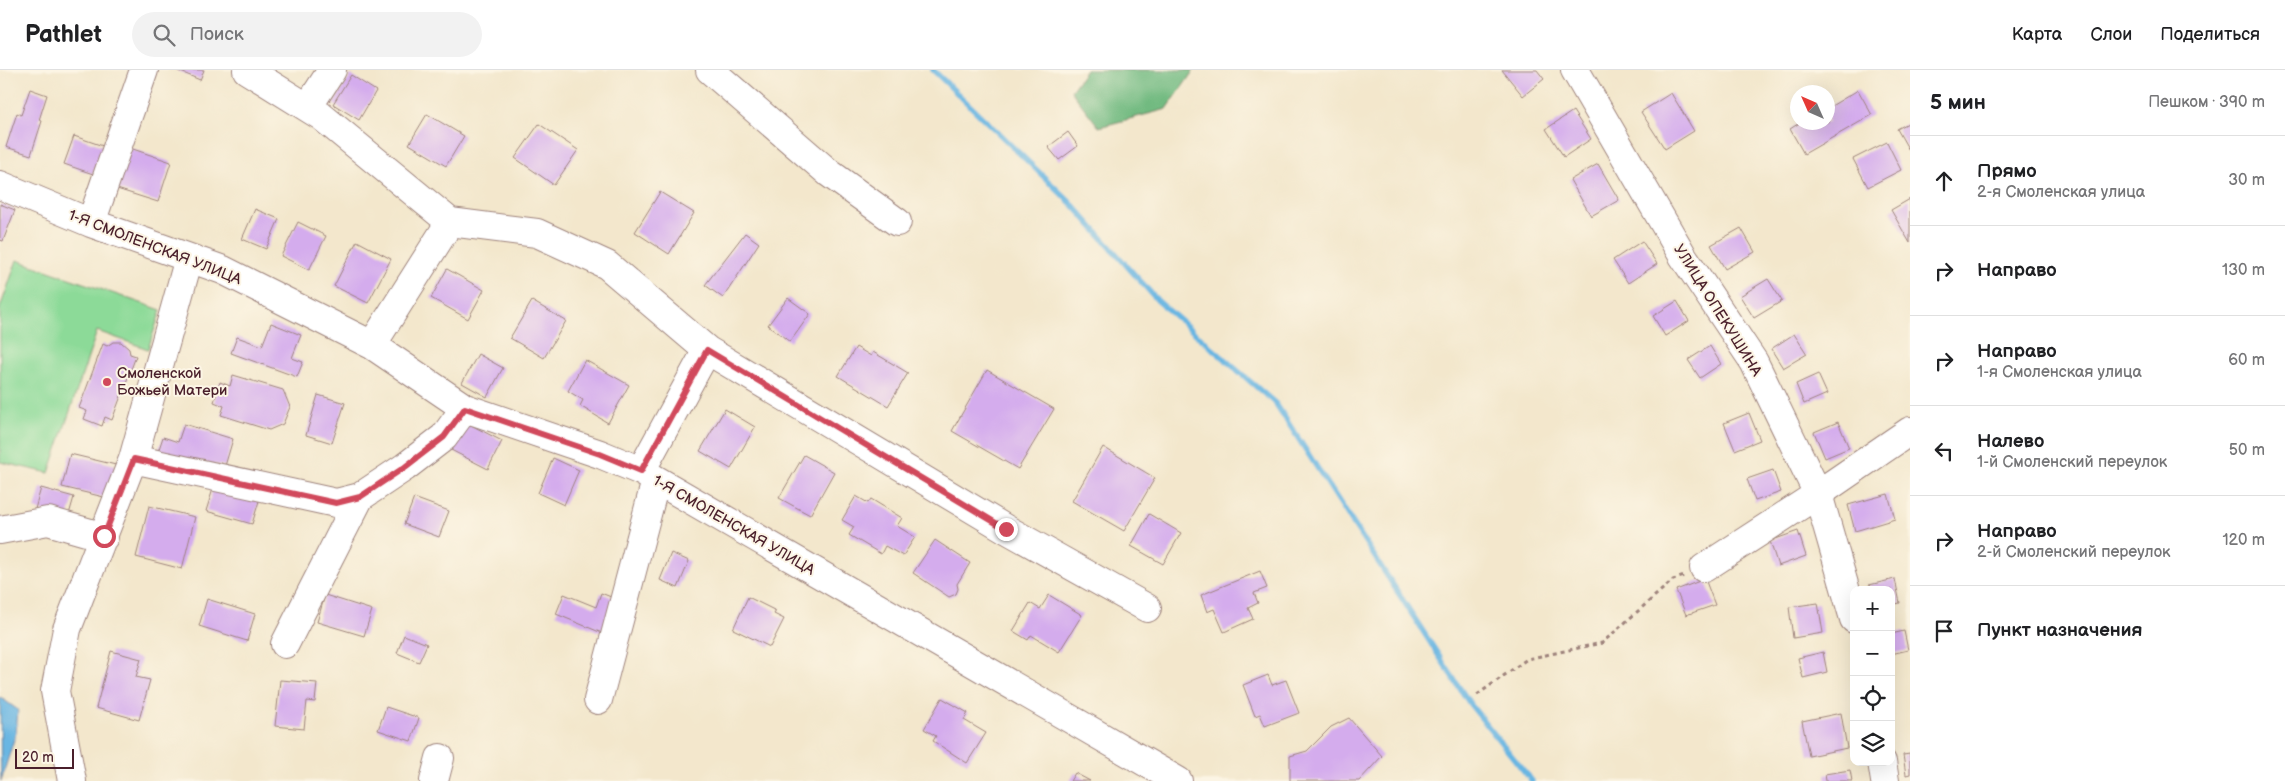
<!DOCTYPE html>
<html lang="ru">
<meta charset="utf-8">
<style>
body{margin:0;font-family:"Balsamiq Sans",sans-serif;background:#f2f2f2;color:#202124}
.controls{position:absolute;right:15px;bottom:15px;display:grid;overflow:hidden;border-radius:10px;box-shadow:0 5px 20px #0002}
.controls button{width:45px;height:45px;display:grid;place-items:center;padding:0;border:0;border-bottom:1px solid #e0e0e0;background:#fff;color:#202124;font:25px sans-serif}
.compass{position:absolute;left:1790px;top:15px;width:45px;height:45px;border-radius:50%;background:#fff;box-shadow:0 5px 20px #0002;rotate:315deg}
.scale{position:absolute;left:15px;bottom:12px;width:59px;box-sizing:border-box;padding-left:5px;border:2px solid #4a1f2b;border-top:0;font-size:14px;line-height:18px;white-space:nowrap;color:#4a1f2b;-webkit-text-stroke:4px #fcf5e5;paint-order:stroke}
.stop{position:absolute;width:15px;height:15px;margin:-11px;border:4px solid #d1495b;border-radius:50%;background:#fff}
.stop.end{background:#d1495b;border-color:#fff;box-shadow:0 1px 5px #0008}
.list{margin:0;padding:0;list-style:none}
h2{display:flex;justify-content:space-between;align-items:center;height:65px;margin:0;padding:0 20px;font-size:21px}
h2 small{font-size:16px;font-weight:400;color:#757577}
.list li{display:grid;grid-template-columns:32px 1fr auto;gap:15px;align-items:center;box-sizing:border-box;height:90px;padding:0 20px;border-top:1px solid #e0e0e0}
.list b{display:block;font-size:19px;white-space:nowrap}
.list p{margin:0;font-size:16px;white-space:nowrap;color:#757577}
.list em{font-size:16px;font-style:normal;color:#757577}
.icon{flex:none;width:28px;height:28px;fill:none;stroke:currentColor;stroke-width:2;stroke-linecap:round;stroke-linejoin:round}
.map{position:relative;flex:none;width:1910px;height:711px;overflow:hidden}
header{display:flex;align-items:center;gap:30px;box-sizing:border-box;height:70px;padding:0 25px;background:#fff;border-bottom:1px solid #e0e0e0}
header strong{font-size:24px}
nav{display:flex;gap:28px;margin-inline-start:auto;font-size:18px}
.search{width:350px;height:45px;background:#f2f2f2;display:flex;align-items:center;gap:12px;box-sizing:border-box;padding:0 18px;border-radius:28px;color:#757577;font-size:19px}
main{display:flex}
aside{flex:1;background:#fff}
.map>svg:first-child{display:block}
</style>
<header>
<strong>Pathlet</strong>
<div class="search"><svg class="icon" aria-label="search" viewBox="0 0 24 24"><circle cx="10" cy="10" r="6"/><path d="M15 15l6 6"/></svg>Поиск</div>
<nav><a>Карта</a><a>Слои</a><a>Поделиться</a></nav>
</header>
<main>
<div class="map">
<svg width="1910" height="711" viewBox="0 0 1910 711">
<rect width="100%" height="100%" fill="#fcf5e5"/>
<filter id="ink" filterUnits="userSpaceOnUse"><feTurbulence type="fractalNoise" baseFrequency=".02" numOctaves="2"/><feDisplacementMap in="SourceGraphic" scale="10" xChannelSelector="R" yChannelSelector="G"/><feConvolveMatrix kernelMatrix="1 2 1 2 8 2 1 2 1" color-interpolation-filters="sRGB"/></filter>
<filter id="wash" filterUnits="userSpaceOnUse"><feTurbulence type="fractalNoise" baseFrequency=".0096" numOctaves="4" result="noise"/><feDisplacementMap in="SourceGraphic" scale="20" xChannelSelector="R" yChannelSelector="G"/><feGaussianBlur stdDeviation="1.12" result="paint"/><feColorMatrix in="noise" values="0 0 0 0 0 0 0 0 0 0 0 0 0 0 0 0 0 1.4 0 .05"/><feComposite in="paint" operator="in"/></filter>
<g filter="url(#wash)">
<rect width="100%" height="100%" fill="#f3e7cc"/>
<path fill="#8cda98" stroke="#6b7c62" d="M 17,190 L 161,240 L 148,279 L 97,261 L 49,403 L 0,392 L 0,238 Z"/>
<path fill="#71ba80" stroke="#5e6c56" d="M 1086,0 L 1194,0 L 1167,39 L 1099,57 L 1071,21 Z"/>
<path fill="#69b6e2" stroke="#5a6a86" d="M 0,627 L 18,640 L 16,663 L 1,711 Z"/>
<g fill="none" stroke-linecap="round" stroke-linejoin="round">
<path stroke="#69b6e2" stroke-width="5.5" d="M 933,0 L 1073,135 L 1158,231 L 1276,334 L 1470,634 L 1532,711"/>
</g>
<g id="blocks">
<path fill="#d4aced" d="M 176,0 L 204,0 L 200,10 Z
M 1502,0 L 1537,0 L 1544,9 L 1523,26 Z
M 351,5 L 376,21 L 359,50 L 333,34 Z
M 30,19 L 47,25 L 39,50 L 42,51 L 31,85 L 6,77 L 17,43 L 21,45 Z
M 1858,20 L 1872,45 L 1804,84 L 1790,59 L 1801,52 L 1828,52 L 1828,38 Z
M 1671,23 L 1694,61 L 1665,79 L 1641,42 Z
M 1573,41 L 1591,69 L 1564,87 L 1546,59 Z
M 427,44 L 464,66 L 446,96 L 409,74 Z
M 1910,52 L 1910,82 L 1897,59 Z
M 539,54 L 578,80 L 554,115 L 515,88 Z
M 1068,62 L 1078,76 L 1059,90 L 1048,77 Z
M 74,66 L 103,76 L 93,104 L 64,94 Z
M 1887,72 L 1901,100 L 1868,117 L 1853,89 Z
M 130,78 L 171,92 L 158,132 L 117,119 Z
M 1598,94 L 1619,130 L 1591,146 L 1570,110 Z
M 660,122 L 694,143 L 669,184 L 635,162 Z
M 1910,129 L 1910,173 L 1891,140 Z
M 0,134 L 15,140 L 3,171 L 0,170 Z
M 255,139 L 279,149 L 266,179 L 242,169 Z
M 298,152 L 326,166 L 309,200 L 281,186 Z
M 1741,158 L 1755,182 L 1725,199 L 1711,175 Z
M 745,163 L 759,173 L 723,228 L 705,215 Z
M 357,171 L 391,189 L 368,233 L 334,216 Z
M 1642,171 L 1657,194 L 1628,213 L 1613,190 Z
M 447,199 L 484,220 L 468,249 L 431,228 Z
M 1768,209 L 1782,231 L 1754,248 L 1740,226 Z
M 788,228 L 810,244 L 790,272 L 768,255 Z
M 532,231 L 566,251 L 544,288 L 510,268 Z
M 1677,231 L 1689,251 L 1665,266 L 1653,246 Z
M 271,253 L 301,265 L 292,288 L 303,292 L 297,307 L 231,283 L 237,267 L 262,276 Z
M 1794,264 L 1807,284 L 1783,298 L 1771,279 Z
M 113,272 L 121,272 L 129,279 L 130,284 L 136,286 L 112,350 L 105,347 L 102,356 L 84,349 L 87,341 L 79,338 L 103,274 L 107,276 Z
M 1710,276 L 1721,294 L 1700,308 L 1688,290 Z
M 856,277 L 871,286 L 873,282 L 908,303 L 888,336 L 838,306 Z
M 478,284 L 503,298 L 487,327 L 462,313 Z
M 585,290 L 629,315 L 608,353 L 580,336 L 583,330 L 568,321 Z
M 987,300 L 1054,339 L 1018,399 L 952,361 Z
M 1818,304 L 1827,324 L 1804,334 L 1796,314 Z
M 233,305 L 283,320 L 290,337 L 283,354 L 269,360 L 221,345 L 224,336 L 214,332 L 220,312 L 230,316 Z
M 318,325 L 345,333 L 332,373 L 306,365 Z
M 725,339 L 755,357 L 731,399 L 700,381 Z
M 1749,343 L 1760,370 L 1735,380 L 1724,353 Z
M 465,352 L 502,371 L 488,399 L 451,380 Z
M 1838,352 L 1849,378 L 1825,388 L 1814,362 Z
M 184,354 L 233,369 L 225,396 L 157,385 L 163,367 L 178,372 Z
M 1103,377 L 1155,408 L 1124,461 L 1072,431 Z
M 70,384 L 116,395 L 108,428 L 62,417 Z
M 804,385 L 834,402 L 810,445 L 779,428 Z
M 553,388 L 579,400 L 564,435 L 538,423 Z
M 1773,400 L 1781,422 L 1755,431 L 1747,409 Z
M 41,418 L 74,427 L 68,448 L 35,439 Z
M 213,419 L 259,431 L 252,454 L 206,441 Z
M 1888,424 L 1895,449 L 1855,461 L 1848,435 Z
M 856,426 L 868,433 L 871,429 L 902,448 L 897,456 L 915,467 L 903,486 L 885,476 L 881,484 L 849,465 L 854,457 L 842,450 Z
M 414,428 L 449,441 L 439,467 L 404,454 Z
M 149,436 L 195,447 L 182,499 L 136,487 Z
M 1149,444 L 1181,463 L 1163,494 L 1131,476 Z
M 1798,461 L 1806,486 L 1778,496 L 1770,471 Z
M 935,470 L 970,493 L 957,514 L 958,519 L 956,524 L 949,527 L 913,503 Z
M 671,483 L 689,491 L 678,518 L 660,510 Z
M 1260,501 L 1267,518 L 1254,523 L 1258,533 L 1248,538 L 1253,549 L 1224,562 L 1214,539 L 1207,542 L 1201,525 Z
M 1705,509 L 1715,535 L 1686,545 L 1676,520 Z
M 1895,509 L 1900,533 L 1891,535 L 1891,520 L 1870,520 L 1869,515 Z
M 601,523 L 616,529 L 602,563 L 556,544 L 564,524 L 596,537 Z
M 325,525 L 372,540 L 364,566 L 317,552 Z
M 1049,525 L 1082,545 L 1059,582 L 1031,565 L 1028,570 L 1013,561 L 1030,533 L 1040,539 Z
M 748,527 L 776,541 L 774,544 L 784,549 L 770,577 L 733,559 Z
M 207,529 L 255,544 L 247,571 L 199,556 Z
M 1818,533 L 1823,563 L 1793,568 L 1789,537 Z
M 1904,561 L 1908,580 L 1891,584 L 1891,564 Z
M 404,565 L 427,574 L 419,592 L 397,583 Z
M 111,581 L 141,589 L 136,607 L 150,610 L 139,650 L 96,638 Z
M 1823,582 L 1827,602 L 1803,608 L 1798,588 Z
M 1268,605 L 1272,615 L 1286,610 L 1299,643 L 1265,656 L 1260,644 L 1255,646 L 1243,615 Z
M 280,610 L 317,613 L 315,632 L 307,631 L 304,659 L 275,656 Z
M 942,628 L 968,643 L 964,650 L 986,663 L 967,693 L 933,671 L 936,666 L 924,659 Z
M 386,637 L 419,648 L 411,671 L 378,660 Z
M 1841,643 L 1847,678 L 1809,686 L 1802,651 Z
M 1349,648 L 1382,686 L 1359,711 L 1290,711 L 1290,686 L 1307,681 L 1331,657 Z
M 1910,684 L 1910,704 L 1906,705 L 1903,685 Z
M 1850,700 L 1852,711 L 1826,711 L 1825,704 Z
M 1075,703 L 1090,711 L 1070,711 Z"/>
</g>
</g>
<g filter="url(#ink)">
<use href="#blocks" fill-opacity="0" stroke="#9e837c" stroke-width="1"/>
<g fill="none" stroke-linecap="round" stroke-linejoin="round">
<defs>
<path id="minor" d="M 247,0 L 321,46 L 450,152 L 537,163 L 607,195 L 707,280 L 1006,459 L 1147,538
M 710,0 L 829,103 L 897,152
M 1575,0 L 1683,186 L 1754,292 L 1818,424 L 1854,549
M 308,37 L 332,0
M 0,115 L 91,153 L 223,200 L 372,275 L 465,338 L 600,384 L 641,401 L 1178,711
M 91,153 L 144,0
M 372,275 L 450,152
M 133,389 L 336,433 L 360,427 L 405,397 L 444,367 L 465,338
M 641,401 L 707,280
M 0,460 L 48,451 L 104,467
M 1704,498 L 1818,424 L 1910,361
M 285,574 L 360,427
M 598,630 L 656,410
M 1882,692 L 1885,711
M 72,711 L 55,621 L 67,559 L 133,389 L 189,188
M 434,711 L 440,688"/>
</defs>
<use href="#minor" stroke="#9e837c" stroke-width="30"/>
<path stroke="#9e837c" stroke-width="3" stroke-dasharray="4 4" stroke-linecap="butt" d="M 1477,625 L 1527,589 L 1602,573 L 1673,510 L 1684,506"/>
<use href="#minor" stroke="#fff" stroke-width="28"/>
</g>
</g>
<g fill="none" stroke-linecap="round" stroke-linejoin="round" filter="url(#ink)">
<path stroke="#d1495b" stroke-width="6" d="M 104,466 L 134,389 L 336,433 L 360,427 L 405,397 L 444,367 L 465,338 L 600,384 L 641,401 L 707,280 L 1006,459"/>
</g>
<circle fill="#d1495b" stroke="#fcf5e5" stroke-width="2" cx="107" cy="312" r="5"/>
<g text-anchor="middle" stroke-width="4" stroke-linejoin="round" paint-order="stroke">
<g font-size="15" fill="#4a1f2b" stroke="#fcf5e5">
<text transform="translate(155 177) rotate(21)" y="5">1-Я СМОЛЕНСКАЯ УЛИЦА</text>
<text transform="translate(1718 240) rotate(58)" y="5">УЛИЦА ОПЕКУШИНА</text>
<text transform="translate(734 455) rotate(30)" y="5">1-Я СМОЛЕНСКАЯ УЛИЦА</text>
</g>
<g font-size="15" fill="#4a1f2b" stroke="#fcf5e5" text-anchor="start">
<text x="117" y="308">Смоленской<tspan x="117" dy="17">Божьей Матери</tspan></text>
</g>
</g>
</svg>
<div class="controls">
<button>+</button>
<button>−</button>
<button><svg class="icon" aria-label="locate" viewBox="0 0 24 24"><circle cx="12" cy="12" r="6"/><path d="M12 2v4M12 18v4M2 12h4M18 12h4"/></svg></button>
<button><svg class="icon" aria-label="layers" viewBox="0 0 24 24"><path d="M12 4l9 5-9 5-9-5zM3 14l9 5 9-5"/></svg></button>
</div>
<svg class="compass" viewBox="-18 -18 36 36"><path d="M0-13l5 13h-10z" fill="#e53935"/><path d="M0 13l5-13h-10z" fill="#757577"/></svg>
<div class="scale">20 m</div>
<div class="stop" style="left:104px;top:466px"></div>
<div class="stop end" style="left:1006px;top:459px"></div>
</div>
<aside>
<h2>5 мин<small>Пешком · 390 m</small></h2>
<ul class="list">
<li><svg class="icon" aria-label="ahead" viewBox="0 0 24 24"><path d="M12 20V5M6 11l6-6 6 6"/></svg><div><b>Прямо</b><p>2-я Смоленская улица</p></div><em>30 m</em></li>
<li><svg class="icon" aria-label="right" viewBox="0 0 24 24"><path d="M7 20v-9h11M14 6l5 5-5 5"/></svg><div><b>Направо</b></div><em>130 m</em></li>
<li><svg class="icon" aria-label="right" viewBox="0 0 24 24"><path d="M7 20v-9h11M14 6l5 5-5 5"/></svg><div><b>Направо</b><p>1-я Смоленская улица</p></div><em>60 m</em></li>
<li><svg class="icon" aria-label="left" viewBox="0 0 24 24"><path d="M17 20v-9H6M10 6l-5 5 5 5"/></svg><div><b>Налево</b><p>1-й Смоленский переулок</p></div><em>50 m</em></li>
<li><svg class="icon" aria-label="right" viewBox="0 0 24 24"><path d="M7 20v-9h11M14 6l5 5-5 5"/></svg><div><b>Направо</b><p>2-й Смоленский переулок</p></div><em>120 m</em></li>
<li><svg class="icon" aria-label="arrive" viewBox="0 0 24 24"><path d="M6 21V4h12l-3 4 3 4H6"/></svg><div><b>Пункт назначения</b></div></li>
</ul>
</aside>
</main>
